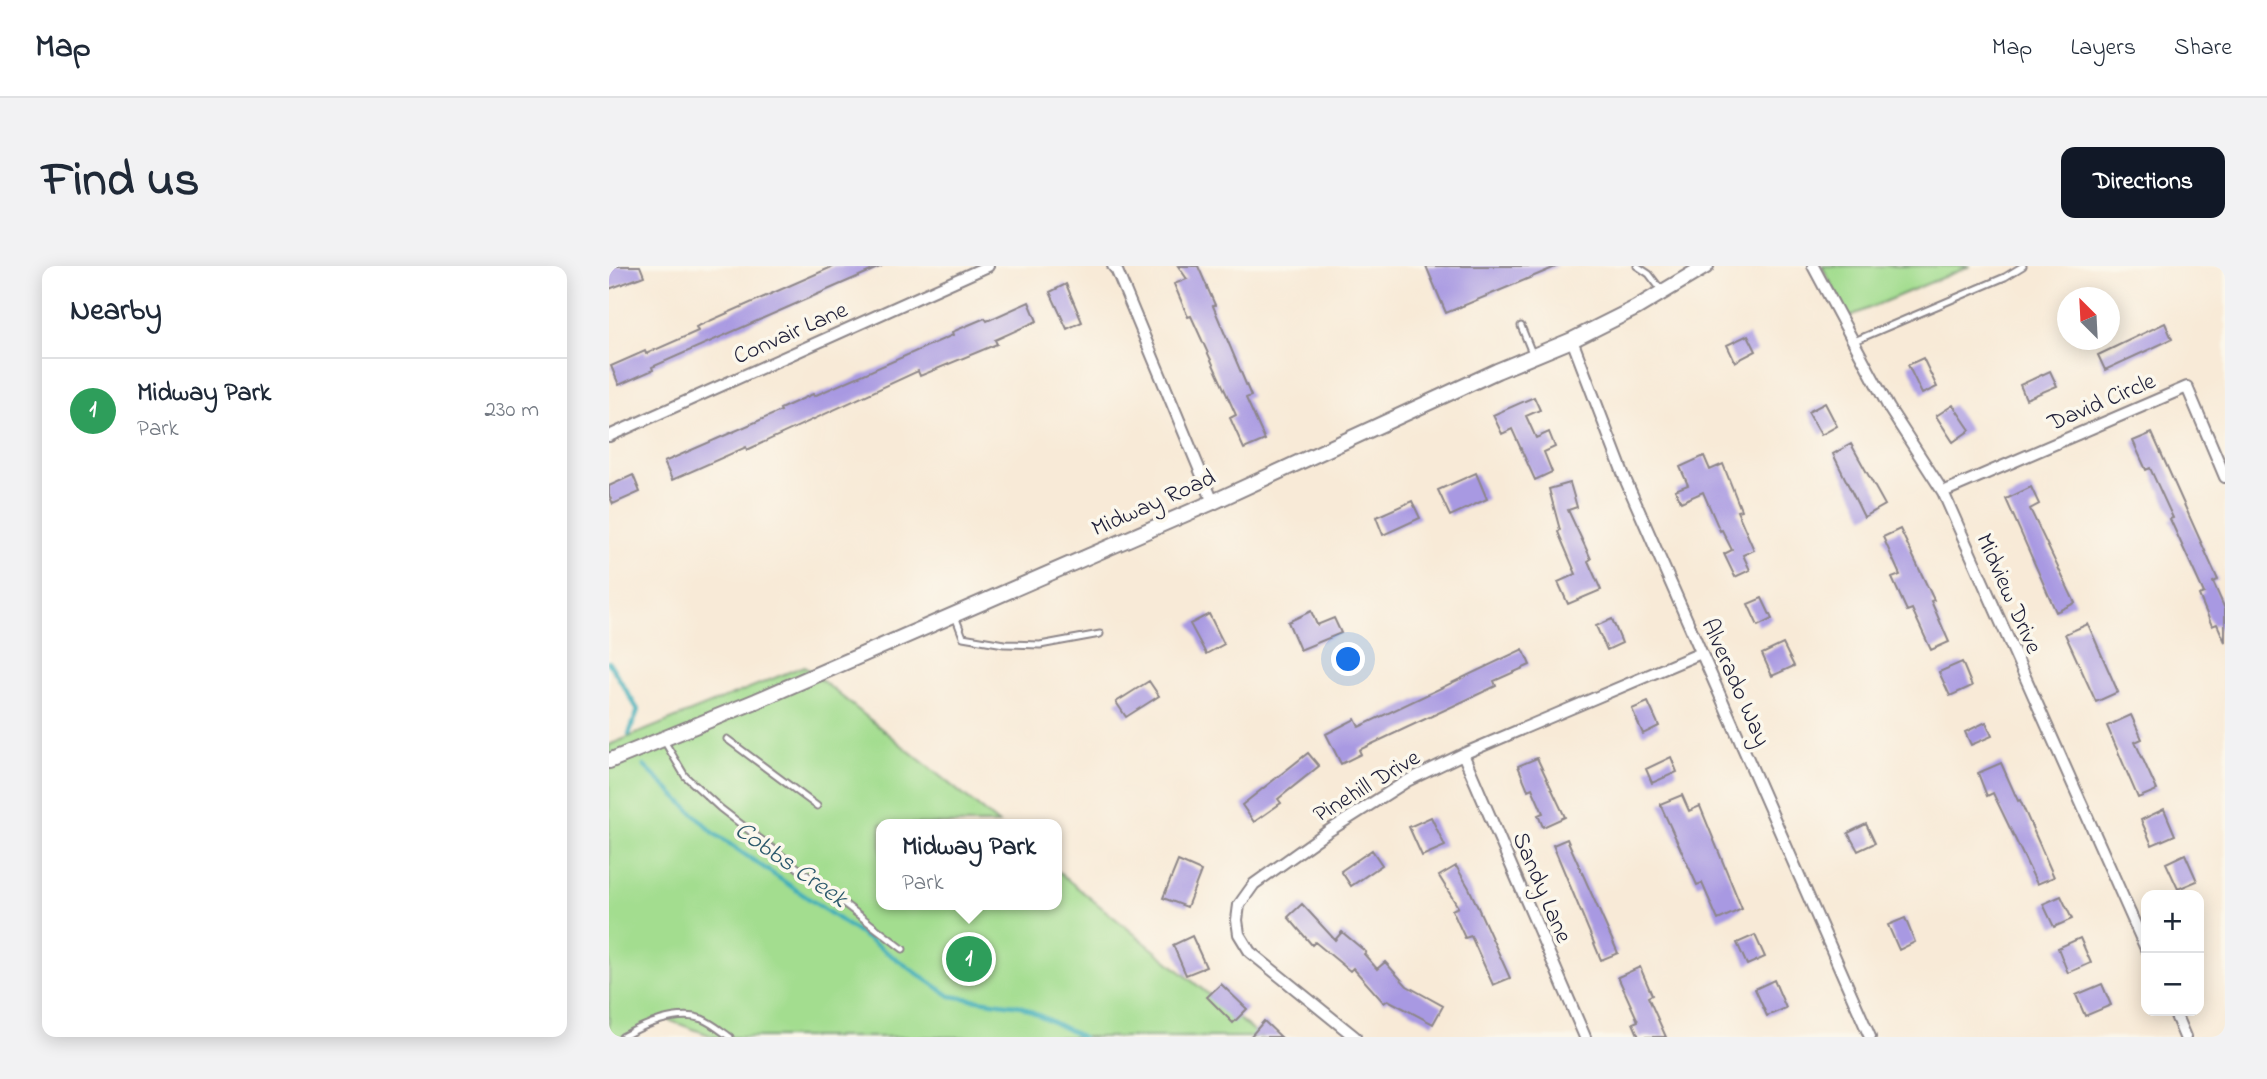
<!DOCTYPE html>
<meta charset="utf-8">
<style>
body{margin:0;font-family:"Indie Flower",sans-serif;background:#f2f2f3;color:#1f2937}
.controls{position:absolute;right:21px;bottom:21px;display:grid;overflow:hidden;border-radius:14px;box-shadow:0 4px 18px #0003}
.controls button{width:63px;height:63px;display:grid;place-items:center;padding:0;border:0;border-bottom:2px solid #e0e1e3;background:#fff;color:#1f2937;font:35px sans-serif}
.compass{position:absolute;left:1448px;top:21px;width:63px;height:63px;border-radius:50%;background:#fff;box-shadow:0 4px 18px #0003;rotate:336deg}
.you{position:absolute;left:740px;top:394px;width:24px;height:24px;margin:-18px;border:5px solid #fff;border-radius:50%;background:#1a73e8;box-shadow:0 0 0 10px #1a73e833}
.badge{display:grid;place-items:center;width:46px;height:46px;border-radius:50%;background:#111827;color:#fff;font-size:23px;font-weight:700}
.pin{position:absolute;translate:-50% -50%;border:4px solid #fff;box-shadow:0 2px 7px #0006}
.popup{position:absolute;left:267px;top:553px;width:186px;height:91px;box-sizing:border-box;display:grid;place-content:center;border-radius:14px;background:#fff;filter:drop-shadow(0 2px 5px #0005);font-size:23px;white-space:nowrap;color:#747a83}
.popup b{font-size:26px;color:#1f2937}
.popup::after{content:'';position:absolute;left:50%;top:100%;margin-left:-14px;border:14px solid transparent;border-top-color:#fff}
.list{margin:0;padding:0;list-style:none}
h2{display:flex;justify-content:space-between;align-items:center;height:91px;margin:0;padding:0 28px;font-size:30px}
h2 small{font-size:23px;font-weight:400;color:#747a83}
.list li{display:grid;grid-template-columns:46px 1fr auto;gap:21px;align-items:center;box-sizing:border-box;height:105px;padding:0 28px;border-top:2px solid #e0e1e3}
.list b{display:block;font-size:26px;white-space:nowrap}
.list p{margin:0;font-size:23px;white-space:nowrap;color:#747a83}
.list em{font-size:23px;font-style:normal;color:#747a83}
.map{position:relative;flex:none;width:1616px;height:771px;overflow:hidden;border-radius:14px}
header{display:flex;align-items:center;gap:42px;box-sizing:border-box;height:98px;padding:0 35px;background:#fff;border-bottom:2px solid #e0e1e3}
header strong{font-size:33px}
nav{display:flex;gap:38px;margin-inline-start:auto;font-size:24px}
.intro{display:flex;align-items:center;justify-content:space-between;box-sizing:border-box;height:168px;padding:0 42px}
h1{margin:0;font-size:49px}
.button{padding:18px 32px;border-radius:14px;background:#111827;color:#fff;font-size:24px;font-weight:700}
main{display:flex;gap:42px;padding:0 42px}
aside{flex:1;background:#fff;border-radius:14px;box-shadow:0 4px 18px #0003}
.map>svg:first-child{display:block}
</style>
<header>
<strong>Map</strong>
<nav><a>Map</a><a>Layers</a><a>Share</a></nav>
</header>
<div class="intro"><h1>Find us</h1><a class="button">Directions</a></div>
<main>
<aside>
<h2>Nearby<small></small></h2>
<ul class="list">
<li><span class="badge" style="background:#2e9e5b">1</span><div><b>Midway Park</b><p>Park</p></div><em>230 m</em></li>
</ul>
</aside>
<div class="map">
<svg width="1616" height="771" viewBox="0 0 1616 771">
<rect width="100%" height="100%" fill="#fbf7ec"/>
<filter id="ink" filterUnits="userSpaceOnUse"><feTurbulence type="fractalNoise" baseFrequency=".0143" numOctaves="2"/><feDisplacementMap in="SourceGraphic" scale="14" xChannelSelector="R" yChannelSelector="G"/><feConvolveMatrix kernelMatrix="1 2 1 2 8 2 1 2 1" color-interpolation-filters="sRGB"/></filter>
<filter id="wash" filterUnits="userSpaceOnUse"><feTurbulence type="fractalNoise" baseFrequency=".00686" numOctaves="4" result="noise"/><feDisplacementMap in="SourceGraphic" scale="28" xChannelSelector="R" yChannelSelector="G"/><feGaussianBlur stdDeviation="1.57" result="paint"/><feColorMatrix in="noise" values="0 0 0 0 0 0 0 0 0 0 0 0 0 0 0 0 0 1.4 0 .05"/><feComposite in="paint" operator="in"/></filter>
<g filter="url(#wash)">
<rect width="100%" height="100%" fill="#f8ead7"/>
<path fill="#a3dd8f" stroke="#628065" stroke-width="2" d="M 1213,0 L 1361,0 L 1239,51 Z
M 195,400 L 390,558 L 272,558 L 272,639 L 448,639 L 448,605 L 652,771 L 106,771 L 54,752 L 22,771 L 0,771 L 0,479 Z"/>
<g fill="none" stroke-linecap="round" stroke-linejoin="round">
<path stroke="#3eaeb9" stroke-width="4.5" d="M 0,396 L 29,444 L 20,468
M 35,500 L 106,568 L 341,730 L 412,740 L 473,771"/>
</g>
<g id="blocks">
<path fill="#a899e2" d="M 0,0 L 31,0 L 35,10 L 0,23 Z
M 225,0 L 273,0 L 43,101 L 44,104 L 10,119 L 2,100 L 36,85 L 37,88 L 89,65 L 87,61 Z
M 569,0 L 589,0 L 606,39 L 604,40 L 642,130 L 637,132 L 656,174 L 635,183 L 621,152 L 627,149 L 582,50 L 579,51 L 565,18 L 578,13 Z
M 817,0 L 949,0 L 837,47 Z
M 457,18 L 473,56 L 458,63 L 441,26 Z
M 420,36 L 428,55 L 386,74 L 388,78 L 311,110 L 309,105 L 138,184 L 137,181 L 63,214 L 55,196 L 172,145 L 171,143 L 204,128 L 205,130 L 344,69 L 343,66 L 376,52 L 378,55 Z
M 1556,57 L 1563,73 L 1496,104 L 1489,89 Z
M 1139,69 L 1147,85 L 1126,96 L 1118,79 Z
M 1314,92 L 1328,121 L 1313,128 L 1299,99 Z
M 1441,105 L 1448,120 L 1417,133 L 1411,119 Z
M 925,131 L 931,144 L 917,150 L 927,172 L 940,166 L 946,181 L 935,186 L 943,206 L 926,214 L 903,163 L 893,168 L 884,149 Z
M 1216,137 L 1228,160 L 1212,169 L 1199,146 Z
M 1344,139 L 1361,164 L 1344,176 L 1327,150 Z
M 1543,167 L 1609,314 L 1604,316 L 1616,343 L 1616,376 L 1608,358 L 1603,360 L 1590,329 L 1595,327 L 1561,253 L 1564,252 L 1541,202 L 1537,204 L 1524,175 Z
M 1242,178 L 1276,239 L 1255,251 L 1224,188 Z
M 1095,190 L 1101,204 L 1114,198 L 1132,244 L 1128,245 L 1145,284 L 1134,289 L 1141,304 L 1126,311 L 1115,288 L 1123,284 L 1113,264 L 1111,265 L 1094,226 L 1072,236 L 1066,224 L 1079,219 L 1071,201 Z
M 867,207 L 878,233 L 841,250 L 829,224 Z
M 24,209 L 31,226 L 4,238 L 0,229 L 0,220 Z
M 961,217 L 968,241 L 959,244 L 982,293 L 979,295 L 992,324 L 959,338 L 949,316 L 967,308 L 949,266 L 951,264 L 940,223 Z
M 1422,221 L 1430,238 L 1421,243 L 1466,337 L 1447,346 L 1397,233 Z
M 803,235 L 811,252 L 774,269 L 767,251 Z
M 1291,263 L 1325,334 L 1322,335 L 1340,376 L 1322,384 L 1303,343 L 1298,345 L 1283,312 L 1291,309 L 1274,271 Z
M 1153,332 L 1163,353 L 1149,360 L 1139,338 Z
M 702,345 L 708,359 L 725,352 L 732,367 L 691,384 L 679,356 Z
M 600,348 L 615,378 L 597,388 L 581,358 Z
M 1003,353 L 1013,377 L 998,384 L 987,360 Z
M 1479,358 L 1509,426 L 1487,436 L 1456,368 Z
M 1174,378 L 1185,400 L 1163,410 L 1153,388 Z
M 914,383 L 921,399 L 885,415 L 887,420 L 750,484 L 752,488 L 732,498 L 717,468 L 746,453 L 750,461 Z
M 1353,396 L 1363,420 L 1341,430 L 1330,406 Z
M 540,415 L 550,430 L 517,451 L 507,436 Z
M 1039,436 L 1050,460 L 1034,468 L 1023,443 Z
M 1522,449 L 1533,473 L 1526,476 L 1548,524 L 1529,532 L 1498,460 Z
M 1377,456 L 1383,470 L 1362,479 L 1356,466 Z
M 699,487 L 710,500 L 669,533 L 672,537 L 645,556 L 633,539 Z
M 1062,491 L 1068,506 L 1043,517 L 1037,503 Z
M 928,492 L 956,551 L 934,561 L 929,549 L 934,547 L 923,522 L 919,524 L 909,500 Z
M 1392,497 L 1409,535 L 1411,534 L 1445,611 L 1428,618 L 1384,527 L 1378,530 L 1369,507 Z
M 1073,529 L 1080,545 L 1091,540 L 1133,643 L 1109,654 L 1093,617 L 1088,619 L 1051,538 Z
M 1555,543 L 1566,569 L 1543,579 L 1532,554 Z
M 822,551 L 836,580 L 813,590 L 800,561 Z
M 1257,558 L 1266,577 L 1249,585 L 1239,567 Z
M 958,573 L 1009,687 L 992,694 L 944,579 Z
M 763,584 L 773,599 L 742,620 L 732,605 Z
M 1576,588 L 1588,615 L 1569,623 L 1557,597 Z
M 569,595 L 592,605 L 578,641 L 554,632 Z
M 847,600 L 860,622 L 901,712 L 884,719 L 862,670 L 856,672 L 843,644 L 849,641 L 830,610 Z
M 1452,630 L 1463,653 L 1445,661 L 1434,638 Z
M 693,638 L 726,674 L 733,666 L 757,686 L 755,688 L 768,703 L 776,696 L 798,720 L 834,740 L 824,758 L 779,734 L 775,737 L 744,702 L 741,705 L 706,676 L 703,679 L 679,651 Z
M 1296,652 L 1306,676 L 1290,684 L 1279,659 Z
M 1146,669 L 1156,691 L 1138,699 L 1128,677 Z
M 583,670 L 597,701 L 577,709 L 564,679 Z
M 1471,672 L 1482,697 L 1459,707 L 1449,682 Z
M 1031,701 L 1043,729 L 1039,731 L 1057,771 L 1030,771 L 1024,757 L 1029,755 L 1009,711 Z
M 1165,714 L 1177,742 L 1158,750 L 1146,723 Z
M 612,718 L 638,743 L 624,757 L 598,731 Z
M 1493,718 L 1502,739 L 1476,750 L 1467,729 Z
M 655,755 L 672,771 L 641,771 Z"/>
</g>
</g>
<g filter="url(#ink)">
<use href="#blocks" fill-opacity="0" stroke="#8d8689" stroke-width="2"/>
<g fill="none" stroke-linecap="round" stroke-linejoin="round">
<defs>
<path id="service" d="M 1028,0 L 1040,8 L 1053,25
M 912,60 L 923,87
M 1243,76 L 1396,11 L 1414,0
M 346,350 L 354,371 L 395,378 L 431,379 L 491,368
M 54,473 L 76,510 L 111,542 L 294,683
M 118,473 L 208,540
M 13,771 C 34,759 69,744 93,753 C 103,757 112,765 121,771"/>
<path id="minor" d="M 504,0 L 508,5 L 604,236
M 1204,0 L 1280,142 L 1334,226 L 1537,683
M 963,74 L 1017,215 L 1261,771
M 0,170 L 379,0
M 1334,226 L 1578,121 L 1616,211
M 854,488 L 976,771
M 1565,745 L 1576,771
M 746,771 L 641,686 L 630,668 L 628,654 L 630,639 L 645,618 L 718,566 L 798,515 L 854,488 L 1092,387"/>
<path id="tertiary" d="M 0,495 L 147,435 L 604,236 L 888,105 L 963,74 L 1027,42 L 1097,0"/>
</defs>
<use href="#service" stroke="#8d8689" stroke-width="9"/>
<use href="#minor" stroke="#8d8689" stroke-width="14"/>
<use href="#tertiary" stroke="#8d8689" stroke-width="18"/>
<use href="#service" stroke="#fff" stroke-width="5"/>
<use href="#minor" stroke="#fff" stroke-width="10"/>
<use href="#tertiary" stroke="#fff" stroke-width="14"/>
</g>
</g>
<g text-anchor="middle" stroke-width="7" stroke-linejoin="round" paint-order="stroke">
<g font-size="24" fill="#22223b" stroke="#fbf7ec">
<text transform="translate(181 66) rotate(-24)" y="8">Convair Lane</text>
<text transform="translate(1492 135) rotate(-23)" y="8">David Circle</text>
<text transform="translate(544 236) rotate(-24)" y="8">Midway Road</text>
<text transform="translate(1401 327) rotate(66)" y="8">Midview Drive</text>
<text transform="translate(1128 416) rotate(66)" y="8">Alverado Way</text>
<text transform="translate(757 519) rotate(-31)" y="8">Pinehill Drive</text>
<text transform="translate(934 621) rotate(67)" y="8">Sandy Lane</text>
</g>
<g font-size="26" font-style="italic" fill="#2d5a6d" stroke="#fbf7ec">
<text transform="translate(183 597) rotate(35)" y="9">Cobbs Creek</text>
</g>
</g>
</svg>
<div class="controls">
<button>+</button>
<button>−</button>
</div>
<svg class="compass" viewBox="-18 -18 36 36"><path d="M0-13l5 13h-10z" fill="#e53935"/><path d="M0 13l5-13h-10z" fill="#747a83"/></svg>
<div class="you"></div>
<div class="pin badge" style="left:360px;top:693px;background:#2e9e5b">1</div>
<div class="popup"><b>Midway Park</b>Park</div>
</div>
</main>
